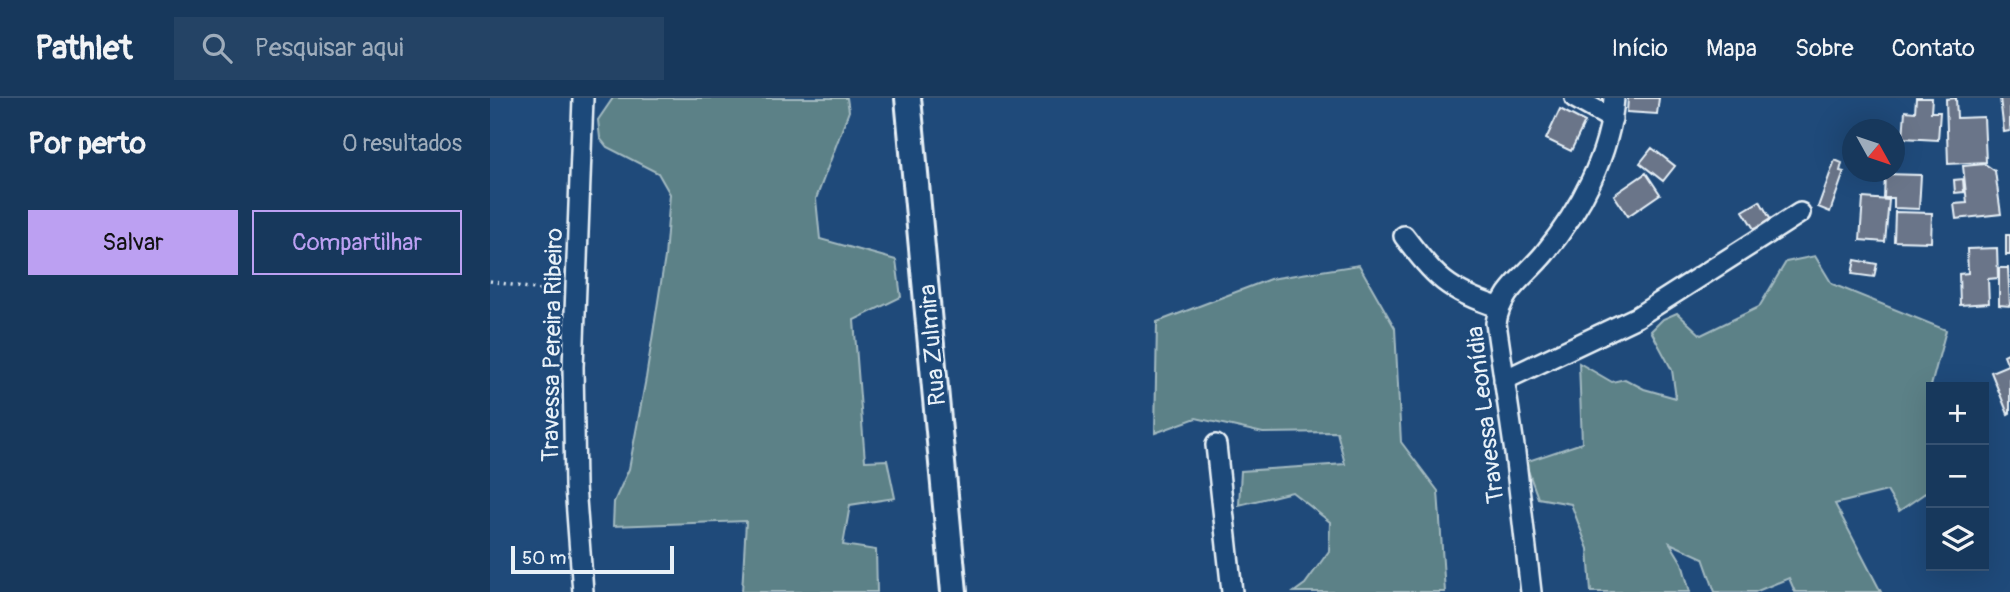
<!DOCTYPE html>
<html lang="pt">
<meta charset="utf-8">
<style>
body{margin:0;font-family:Pangolin,sans-serif;background:#244365;color:#f1f3f6}
.controls{position:absolute;right:21px;bottom:21px;display:grid;overflow:hidden;border-radius:0px;box-shadow:0 7px 28px #0002}
.controls button{width:63px;height:63px;display:grid;place-items:center;padding:0;border:0;border-bottom:2px solid #365272;background:#17385c;color:#f1f3f6;font:35px sans-serif}
.compass{position:absolute;left:1352px;top:21px;width:63px;height:63px;border-radius:50%;background:#17385c;box-shadow:0 7px 28px #0002;rotate:130deg}
.scale{position:absolute;left:21px;bottom:18px;width:163px;box-sizing:border-box;padding-left:7px;border:4px solid #e8f1f8;border-top:0;font-size:19px;line-height:24px;white-space:nowrap;color:#e8f1f8;-webkit-text-stroke:5px #1f4a7a;paint-order:stroke}
.list{margin:0;padding:0;list-style:none}
h2{display:flex;justify-content:space-between;align-items:center;height:91px;margin:0;padding:0 28px;font-size:30px}
h2 small{font-size:23px;font-weight:400;color:#9eacbb}
.actions{display:flex;gap:14px;padding:21px 28px}
.actions a{flex:1;padding:16px 0;border:2px solid #bca0f2;border-radius:0px;text-align:center;font-size:24px;color:#bca0f2}
.actions .main{background:#bca0f2;color:#111}
.icon{flex:none;width:38px;height:38px;fill:none;stroke:currentColor;stroke-width:2;stroke-linecap:round;stroke-linejoin:round}
.map{position:relative;flex:none;width:1520px;height:494px;overflow:hidden}
header{display:flex;align-items:center;gap:42px;box-sizing:border-box;height:98px;padding:0 35px;background:#17385c;border-bottom:2px solid #365272}
header strong{font-size:33px}
nav{display:flex;gap:38px;margin-inline-start:auto;font-size:24px}
.search{width:490px;height:63px;background:#244365;display:flex;align-items:center;gap:18px;box-sizing:border-box;padding:0 24px;border-radius:0px;color:#9eacbb;font-size:26px}
main{display:flex}
aside{flex:1;background:#17385c}
.map>svg:first-child{display:block}
</style>
<header>
<strong>Pathlet</strong>
<div class="search"><svg class="icon" aria-label="search" viewBox="0 0 24 24"><circle cx="10" cy="10" r="6"/><path d="M15 15l6 6"/></svg>Pesquisar aqui</div>
<nav><a>Início</a><a>Mapa</a><a>Sobre</a><a>Contato</a></nav>
</header>
<main>
<aside>
<h2>Por perto<small>0 resultados</small></h2>
<ul class="list">
</ul>
<div class="actions"><a class="main">Salvar</a><a>Compartilhar</a></div>
</aside>
<div class="map">
<svg width="1520" height="494" viewBox="0 0 1520 494">
<rect width="100%" height="100%" fill="#1f4a7a"/>
<filter id="ink" filterUnits="userSpaceOnUse"><feTurbulence type="fractalNoise" baseFrequency=".0143" numOctaves="2"/><feDisplacementMap in="SourceGraphic" scale="14" xChannelSelector="R" yChannelSelector="G"/><feConvolveMatrix kernelMatrix="1 2 1 2 8 2 1 2 1" color-interpolation-filters="sRGB"/></filter>
<g filter="url(#ink)">
<path fill="#5c8187" stroke="#a2b9c0" stroke-width="2" d="M 123,0 L 357,0 L 359,13 L 326,101 L 330,141 L 406,162 L 411,199 L 364,222 L 375,363 L 397,362 L 405,400 L 360,407 L 353,447 L 386,452 L 387,494 L 252,494 L 256,423 L 123,428 L 124,404 L 139,371 L 156,280 L 175,159 L 180,96 L 168,75 L 117,49 L 110,40 L 108,22 Z
M 1325,158 L 1342,186 L 1456,232 L 1440,292 L 1441,391 L 1409,413 L 1397,393 L 1345,406 L 1391,494 L 1305,494 L 1299,480 L 1265,494 L 1225,494 L 1213,460 L 1180,445 L 1192,465 L 1200,494 L 1101,494 L 1098,451 L 1081,406 L 1048,400 L 1035,364 L 1092,345 L 1089,265 L 1122,284 L 1135,281 L 1154,291 L 1186,300 L 1182,272 L 1161,233 L 1173,221 L 1187,215 L 1211,237 L 1269,209 L 1296,164 Z
M 869,167 L 905,230 L 911,344 L 948,393 L 955,494 L 804,494 L 815,486 L 839,453 L 840,424 L 802,394 L 749,407 L 751,373 L 855,366 L 847,334 L 773,335 L 706,320 L 665,335 L 667,224 L 780,181 Z"/>
<path fill="#6a7589" stroke="#e8f1f8" stroke-width="2" d="M 1138,0 L 1169,0 L 1167,16 L 1137,14 Z
M 1426,0 L 1442,0 L 1441,14 L 1450,14 L 1448,42 L 1413,40 L 1415,13 L 1425,14 Z
M 1466,0 L 1467,20 L 1494,19 L 1496,64 L 1458,66 L 1456,1 Z
M 1510,0 L 1520,0 L 1520,33 L 1514,34 Z
M 1070,11 L 1095,24 L 1081,53 L 1056,41 Z
M 1162,50 L 1185,68 L 1173,83 L 1150,65 Z
M 1345,62 L 1352,65 L 1350,73 L 1354,74 L 1340,114 L 1328,109 Z
M 1495,66 L 1505,73 L 1511,116 L 1466,121 L 1464,106 L 1477,105 L 1473,68 Z
M 1156,75 L 1170,96 L 1138,118 L 1124,97 Z
M 1395,76 L 1431,77 L 1429,111 L 1404,110 L 1404,100 L 1394,100 Z
M 1473,81 L 1474,94 L 1465,95 L 1464,82 Z
M 1373,100 L 1399,102 L 1395,144 L 1370,142 Z
M 1270,103 L 1282,124 L 1266,134 L 1253,113 Z
M 1405,114 L 1442,115 L 1441,144 L 1404,143 Z
M 1516,137 L 1520,137 L 1520,157 L 1516,157 Z
M 1507,150 L 1508,180 L 1498,181 L 1499,205 L 1470,207 L 1469,176 L 1478,175 L 1477,151 Z
M 1365,162 L 1387,166 L 1384,179 L 1362,176 Z
M 1509,170 L 1518,170 L 1520,208 L 1509,207 Z
M 1520,254 L 1520,315 L 1518,316 L 1501,274 L 1518,267 L 1514,257 Z"/>
<g fill="none" stroke-linecap="round" stroke-linejoin="round">
<defs>
<path id="minor" d="M 1085,0 L 1122,21
M 914,138 C 945,179 958,193 1008,209
M 1014,282 L 1147,219 L 1310,115
M 726,347 L 742,494
M 93,494 L 85,388 L 83,269 L 93,0
M 1041,494 L 1025,355 L 1006,225 C 1011,192 1034,180 1054,156 C 1090,112 1120,57 1124,0"/>
<path id="tertiary" d="M 418,0 L 464,494"/>
</defs>
<use href="#minor" stroke="#e8f1f8" stroke-width="24"/>
<use href="#tertiary" stroke="#e8f1f8" stroke-width="30"/>
<path stroke="#e8f1f8" stroke-width="3.5" stroke-dasharray="2 5" stroke-linecap="butt" d="M 0,183 L 66,195"/>
<use href="#minor" stroke="#1f4a7a" stroke-width="19"/>
<use href="#tertiary" stroke="#1f4a7a" stroke-width="24"/>
</g>
</g>
<g text-anchor="middle" stroke-width="5" stroke-linejoin="round" paint-order="stroke">
<g font-size="24" fill="#e8f1f8" stroke="#1f4a7a">
<text transform="translate(62 247) rotate(-89)" y="8">Travessa Pereira Ribeiro</text>
<text transform="translate(442 247) rotate(-95)" y="8">Rua Zulmira</text>
<text transform="translate(995 317) rotate(-97)" y="8">Travessa Leonídia</text>
</g>
</g>
</svg>
<div class="controls">
<button>+</button>
<button>−</button>
<button><svg class="icon" aria-label="layers" viewBox="0 0 24 24"><path d="M12 4l9 5-9 5-9-5zM3 14l9 5 9-5"/></svg></button>
</div>
<svg class="compass" viewBox="-18 -18 36 36"><path d="M0-13l5 13h-10z" fill="#e53935"/><path d="M0 13l5-13h-10z" fill="#9eacbb"/></svg>
<div class="scale">50 m</div>
</div>
</main>
